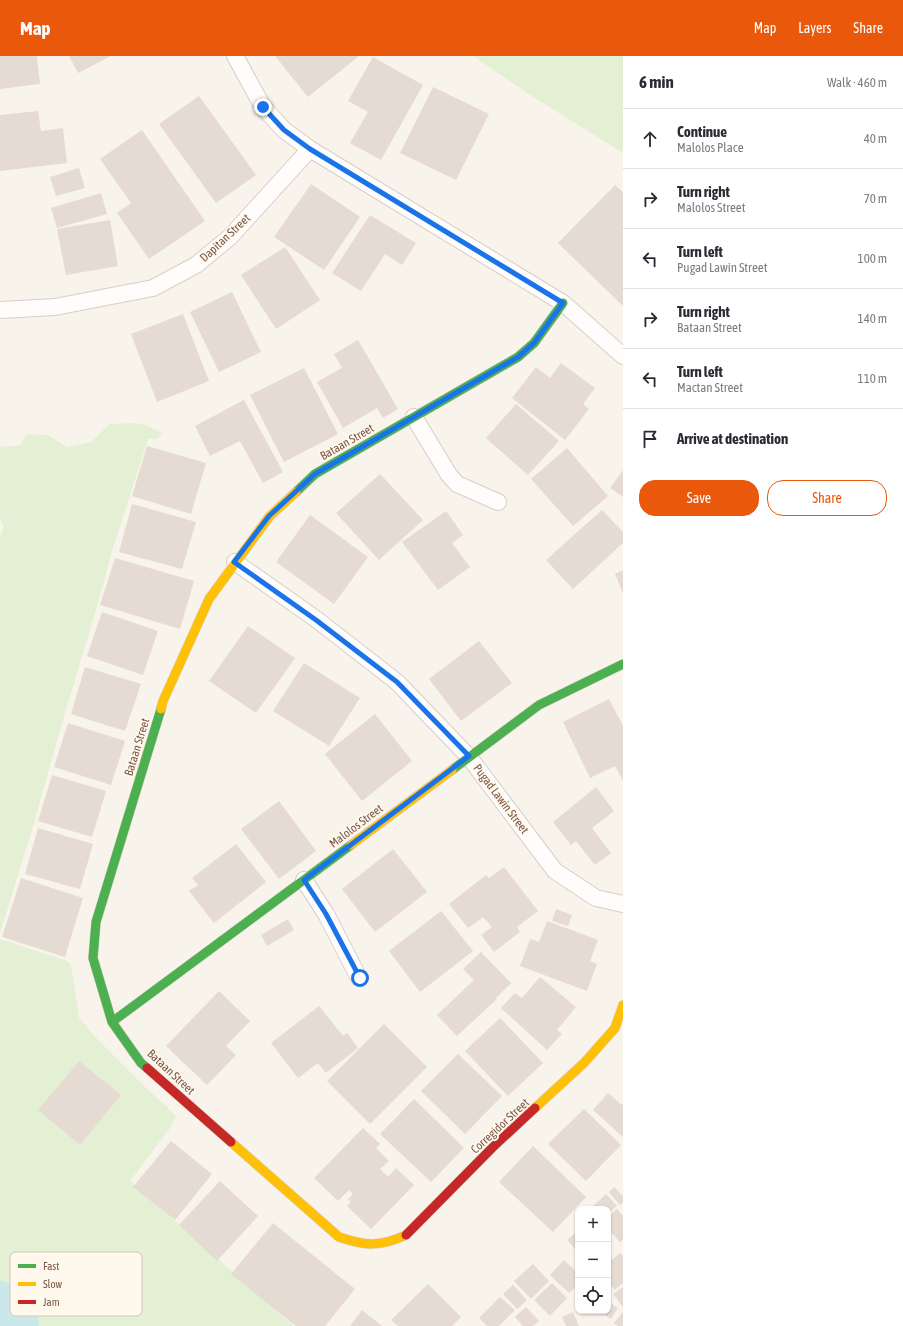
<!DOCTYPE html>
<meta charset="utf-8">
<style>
body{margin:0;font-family:"Asap Condensed",sans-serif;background:#f2f2f3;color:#2b2b33}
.controls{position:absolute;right:12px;bottom:12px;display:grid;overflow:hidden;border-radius:8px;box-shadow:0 1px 3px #0004}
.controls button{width:36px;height:36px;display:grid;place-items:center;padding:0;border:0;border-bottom:1px solid #e1e1e2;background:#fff;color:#2b2b33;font:20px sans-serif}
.stop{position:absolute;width:12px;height:12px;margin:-9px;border:3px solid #1a73e8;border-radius:50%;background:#fff}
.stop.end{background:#1a73e8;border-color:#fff;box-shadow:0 1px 4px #0008}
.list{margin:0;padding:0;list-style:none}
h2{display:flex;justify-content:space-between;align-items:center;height:52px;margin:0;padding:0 16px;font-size:17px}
h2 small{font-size:13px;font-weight:400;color:#7c7c81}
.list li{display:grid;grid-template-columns:26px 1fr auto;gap:12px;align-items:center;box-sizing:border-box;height:60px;padding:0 16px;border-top:1px solid #e1e1e2}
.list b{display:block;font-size:15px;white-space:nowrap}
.list p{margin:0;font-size:13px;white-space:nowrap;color:#7c7c81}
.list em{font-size:13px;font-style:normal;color:#7c7c81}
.actions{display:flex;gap:8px;padding:12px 16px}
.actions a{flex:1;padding:9px 0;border:1px solid #ea580c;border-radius:16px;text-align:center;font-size:14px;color:#ea580c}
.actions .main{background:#ea580c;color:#fff}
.icon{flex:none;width:22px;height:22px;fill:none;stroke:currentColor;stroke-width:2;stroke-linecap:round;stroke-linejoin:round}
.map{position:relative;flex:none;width:623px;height:1270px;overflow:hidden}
header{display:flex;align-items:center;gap:24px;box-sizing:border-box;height:56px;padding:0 20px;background:#ea580c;color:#fff}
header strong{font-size:19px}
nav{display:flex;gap:22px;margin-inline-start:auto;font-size:14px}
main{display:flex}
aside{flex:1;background:#fff}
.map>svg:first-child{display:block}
</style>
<header>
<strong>Map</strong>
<nav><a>Map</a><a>Layers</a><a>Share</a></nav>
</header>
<main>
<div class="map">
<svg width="623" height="1270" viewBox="0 0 623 1270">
<rect width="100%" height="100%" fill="#f8f3eb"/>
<path fill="#e4f0d4" d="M 473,0 L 623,0 L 623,97 L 527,37 Z
M 133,367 L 146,369 L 162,377 L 157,383 L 148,383 L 113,492 L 95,557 L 66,653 L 32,774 L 0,877 L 0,480 L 4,471 L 0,462 L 0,391 L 21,389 L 26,378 L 48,379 L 67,391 L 91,386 L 110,368 Z
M 0,883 L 67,905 L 71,909 L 79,962 L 99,985 L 146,1032 L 164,1048 L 176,1060 L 170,1072 L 130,1125 L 294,1270 L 0,1270 Z"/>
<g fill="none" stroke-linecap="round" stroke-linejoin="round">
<path stroke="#cae8ea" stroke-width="38" d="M 0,1244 L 17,1263 L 20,1270"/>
</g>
<path fill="#e5dbd2" d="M 0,0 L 37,0 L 40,28 L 0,33 Z
M 69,0 L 111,0 L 78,17 Z
M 275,0 L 359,0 L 308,41 Z
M 373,1 L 423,29 L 381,104 L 350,87 L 368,56 L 348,45 Z
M 433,31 L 489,58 L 456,124 L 400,97 Z
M 199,40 L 256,119 L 216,147 L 159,68 Z
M 38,55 L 41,75 L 63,72 L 67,107 L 0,115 L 0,59 Z
M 142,74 L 205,165 L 149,203 L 117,157 L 131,147 L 100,103 Z
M 79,112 L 85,132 L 56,140 L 50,121 Z
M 311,128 L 360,161 L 324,214 L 274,181 Z
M 615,129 L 623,136 L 623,250 L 558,187 Z
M 101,137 L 107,158 L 57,172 L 51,152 Z
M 370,159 L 416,187 L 402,209 L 385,198 L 361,235 L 332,217 Z
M 110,164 L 118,210 L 66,219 L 57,173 Z
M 285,191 L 320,244 L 276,273 L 241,219 Z
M 232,236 L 261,296 L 219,316 L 190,256 Z
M 183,258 L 209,325 L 157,346 L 131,278 Z
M 358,284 L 398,353 L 383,362 L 377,352 L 343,372 L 317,326 L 342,312 L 334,298 Z
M 561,307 L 595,332 L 583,348 L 589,353 L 565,384 L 512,342 L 536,311 L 550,322 Z
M 304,312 L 338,378 L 284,406 L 250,339 Z
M 244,344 L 283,416 L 263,427 L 240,385 L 210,400 L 195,370 Z
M 516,348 L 559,385 L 528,419 L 486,382 Z
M 147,390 L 206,407 L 191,458 L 132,440 Z
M 567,392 L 608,440 L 573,470 L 531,423 Z
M 623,414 L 623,441 L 610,432 Z
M 380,418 L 423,464 L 379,504 L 336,457 Z
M 132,448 L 196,466 L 182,513 L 119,496 Z
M 602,454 L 623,476 L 623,487 L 573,533 L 546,504 Z
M 446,455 L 463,479 L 452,487 L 470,511 L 438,534 L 402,486 Z
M 310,459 L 368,501 L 334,548 L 276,506 Z
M 115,502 L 194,525 L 180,573 L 100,549 Z
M 623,514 L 623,537 L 615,518 Z
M 102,556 L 158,575 L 143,619 L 87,600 Z
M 248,570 L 295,602 L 256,657 L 209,625 Z
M 479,585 L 512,627 L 461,665 L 429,623 Z
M 304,607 L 360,642 L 329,690 L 273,655 Z
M 85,611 L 141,628 L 125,675 L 71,658 Z
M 609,643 L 623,670 L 623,725 L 615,710 L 590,722 L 563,666 Z
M 375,658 L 412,705 L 362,745 L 325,698 Z
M 68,667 L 125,685 L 111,729 L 54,711 Z
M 52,719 L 106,735 L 92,781 L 38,765 Z
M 596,731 L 614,755 L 592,772 L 611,797 L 595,809 L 576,785 L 571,789 L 553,766 Z
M 279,745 L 316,795 L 279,823 L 241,773 Z
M 38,772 L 93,788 L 80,833 L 25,818 Z
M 236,788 L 266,826 L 214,867 L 189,835 L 198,829 L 192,822 Z
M 393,793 L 427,836 L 375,876 L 342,833 Z
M 504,811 L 538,855 L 517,871 L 520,876 L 494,896 L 481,879 L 492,871 L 483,861 L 468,872 L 449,848 L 486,819 L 489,822 Z
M 21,822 L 83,842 L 65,901 L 2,881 Z
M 556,853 L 572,859 L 568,870 L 552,865 Z
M 441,855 L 473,895 L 420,936 L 389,895 Z
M 288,863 L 294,874 L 267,890 L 261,879 Z
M 547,865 L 598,884 L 590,905 L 597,908 L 587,935 L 520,910 L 530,883 L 539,886 Z
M 481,896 L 511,927 L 496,942 L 497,943 L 457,980 L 437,959 L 474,924 L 463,913 Z
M 540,921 L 576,951 L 557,974 L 562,978 L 547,994 L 501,952 L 515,937 L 522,942 Z
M 219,935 L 250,965 L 226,990 L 236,999 L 207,1029 L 166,990 Z
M 319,950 L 343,980 L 347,977 L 358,992 L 326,1017 L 318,1007 L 298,1022 L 271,987 Z
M 500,962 L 543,1007 L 508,1040 L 465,995 Z
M 384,968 L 427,1011 L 370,1068 L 327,1025 Z
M 458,998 L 502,1040 L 465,1078 L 421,1035 Z
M 79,1005 L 121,1039 L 80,1089 L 38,1054 Z
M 608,1037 L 622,1049 L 623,1047 L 623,1081 L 593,1054 Z
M 414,1043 L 464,1092 L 431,1126 L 380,1078 Z
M 584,1053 L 621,1089 L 586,1125 L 548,1088 Z
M 363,1072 L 380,1088 L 376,1092 L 389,1105 L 380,1113 L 388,1121 L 396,1112 L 414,1129 L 371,1173 L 347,1150 L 351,1146 L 348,1143 L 353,1138 L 349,1134 L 338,1145 L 314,1122 Z
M 171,1085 L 212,1118 L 175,1164 L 133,1131 Z
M 533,1090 L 586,1141 L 553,1176 L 499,1126 Z
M 220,1125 L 258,1160 L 217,1205 L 179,1169 Z
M 614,1131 L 623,1140 L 623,1146 L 620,1149 L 609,1136 Z
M 606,1138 L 617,1150 L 608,1157 L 608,1153 L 590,1153 Z
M 617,1153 L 623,1160 L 623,1184 L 620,1186 L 608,1173 L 608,1161 Z
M 273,1167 L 355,1233 L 325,1270 L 296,1270 L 231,1218 Z
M 578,1175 L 578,1196 L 567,1184 Z
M 620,1197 L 623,1200 L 623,1227 L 615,1234 L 608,1226 L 608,1207 Z
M 564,1204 L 578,1217 L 578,1228 L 569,1237 L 550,1219 Z
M 533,1208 L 549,1225 L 531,1243 L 514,1225 Z
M 552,1227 L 567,1242 L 550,1260 L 534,1244 Z
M 428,1228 L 461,1261 L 452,1270 L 398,1270 L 391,1264 Z
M 513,1229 L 527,1244 L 517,1253 L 503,1238 Z
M 623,1231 L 623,1251 L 613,1238 Z
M 500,1241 L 515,1254 L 499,1270 L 487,1270 L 479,1262 Z
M 608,1246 L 618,1252 L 611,1263 L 598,1255 L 608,1255 Z
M 526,1251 L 539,1265 L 533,1270 L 523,1270 L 515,1261 Z
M 362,1254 L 382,1270 L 350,1270 Z
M 573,1256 L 579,1270 L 566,1270 L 562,1261 Z
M 623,1256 L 623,1270 L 618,1270 L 614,1267 Z"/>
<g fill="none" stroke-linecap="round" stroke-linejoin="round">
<defs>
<path id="street" d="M 235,0 L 263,51 L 284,74 L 310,93 L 563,247 L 623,300
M 0,254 L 55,251 L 153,232 L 196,209 L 230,181 L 310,93
M 414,361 L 449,419 L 457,428 L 498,446
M 235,506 L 316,563 L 397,626 L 469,701 L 555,815 L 596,842 L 623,848
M 304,824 L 326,858 L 359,922"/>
<path id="fast" d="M 296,436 L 315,418 L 518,301 L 534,287 L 563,247
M 452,714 L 539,649 L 623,608
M 112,966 L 351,789
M 147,1012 L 141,1007 L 112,966 L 93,902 L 96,866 L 161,653"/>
<path id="slow" d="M 161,653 L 163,645 L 209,543 L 269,461 L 296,436
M 351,789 L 452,714
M 535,1052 L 584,1007 L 615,972 L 623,949
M 231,1086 L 339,1181 C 365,1190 380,1191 406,1179"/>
<path id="jam" d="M 147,1012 L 231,1086
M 406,1179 L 493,1091 L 535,1052"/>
</defs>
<use href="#street" stroke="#d7cec8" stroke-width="18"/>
<use href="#fast" stroke="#d8cec7" stroke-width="10"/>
<use href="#slow" stroke="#d8cec7" stroke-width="10"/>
<use href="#jam" stroke="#d8cec7" stroke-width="10"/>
<use href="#street" stroke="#fefdfc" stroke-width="16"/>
<use href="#fast" stroke="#4caf50" stroke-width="9"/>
<use href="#slow" stroke="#ffc107" stroke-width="9"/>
<use href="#jam" stroke="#c62828" stroke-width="9"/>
</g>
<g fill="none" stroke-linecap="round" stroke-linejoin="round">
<path stroke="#1a73e8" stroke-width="5" d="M 263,51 L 284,74 L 310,93 L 563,247 L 534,287 L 518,301 L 315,418 L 269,460 L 234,506 L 316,564 L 397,626 L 469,700 L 304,824 L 326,858 L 360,922"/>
</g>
<g text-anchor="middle" stroke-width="3.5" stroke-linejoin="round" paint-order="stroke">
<g font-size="12" fill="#7a5847" stroke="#fff8ed">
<text transform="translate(225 182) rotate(-43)" y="4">Dapitan Street</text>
<text transform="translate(347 386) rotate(-30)" y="4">Bataan Street</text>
<text transform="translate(137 691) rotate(-73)" y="4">Bataan Street</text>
<text transform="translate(501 743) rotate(53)" y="4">Pugad Lawin Street</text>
<text transform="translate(356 770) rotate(-37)" y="4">Malolos Street</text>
<text transform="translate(171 1016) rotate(43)" y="4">Bataan Street</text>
<text transform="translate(500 1070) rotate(-43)" y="4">Corregidor Street</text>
</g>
</g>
<rect x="10" y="1196" width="132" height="64" rx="6" fill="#fff8ed" stroke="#d7c8bb" stroke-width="1"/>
<rect x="18" y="1208" width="18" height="4" fill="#4caf50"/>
<rect x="18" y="1226" width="18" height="4" fill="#ffc107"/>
<rect x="18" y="1244" width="18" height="4" fill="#c62828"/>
<g font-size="11" fill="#7a5847">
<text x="43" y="1214">Fast</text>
<text x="43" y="1232">Slow</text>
<text x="43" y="1250">Jam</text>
</g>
</svg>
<div class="controls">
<button>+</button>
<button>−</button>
<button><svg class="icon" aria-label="locate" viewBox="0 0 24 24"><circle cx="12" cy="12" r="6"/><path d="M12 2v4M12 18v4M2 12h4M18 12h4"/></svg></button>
</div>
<div class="stop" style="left:360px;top:922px"></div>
<div class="stop end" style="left:263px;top:51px"></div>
</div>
<aside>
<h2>6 min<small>Walk · 460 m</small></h2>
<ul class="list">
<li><svg class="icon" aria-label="ahead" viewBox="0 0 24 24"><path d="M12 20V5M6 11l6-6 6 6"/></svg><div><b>Continue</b><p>Malolos Place</p></div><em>40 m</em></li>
<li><svg class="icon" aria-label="right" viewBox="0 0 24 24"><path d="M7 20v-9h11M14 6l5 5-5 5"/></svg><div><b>Turn right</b><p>Malolos Street</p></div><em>70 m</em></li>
<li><svg class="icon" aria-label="left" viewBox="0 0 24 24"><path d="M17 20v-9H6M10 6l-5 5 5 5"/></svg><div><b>Turn left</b><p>Pugad Lawin Street</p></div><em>100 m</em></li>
<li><svg class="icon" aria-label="right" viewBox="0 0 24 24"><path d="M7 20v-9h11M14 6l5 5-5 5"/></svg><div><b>Turn right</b><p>Bataan Street</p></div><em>140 m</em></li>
<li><svg class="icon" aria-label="left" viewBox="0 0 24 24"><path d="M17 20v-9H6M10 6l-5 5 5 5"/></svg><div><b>Turn left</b><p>Mactan Street</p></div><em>110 m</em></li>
<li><svg class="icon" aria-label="arrive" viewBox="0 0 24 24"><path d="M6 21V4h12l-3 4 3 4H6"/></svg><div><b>Arrive at destination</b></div></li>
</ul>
<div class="actions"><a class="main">Save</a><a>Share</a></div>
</aside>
</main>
